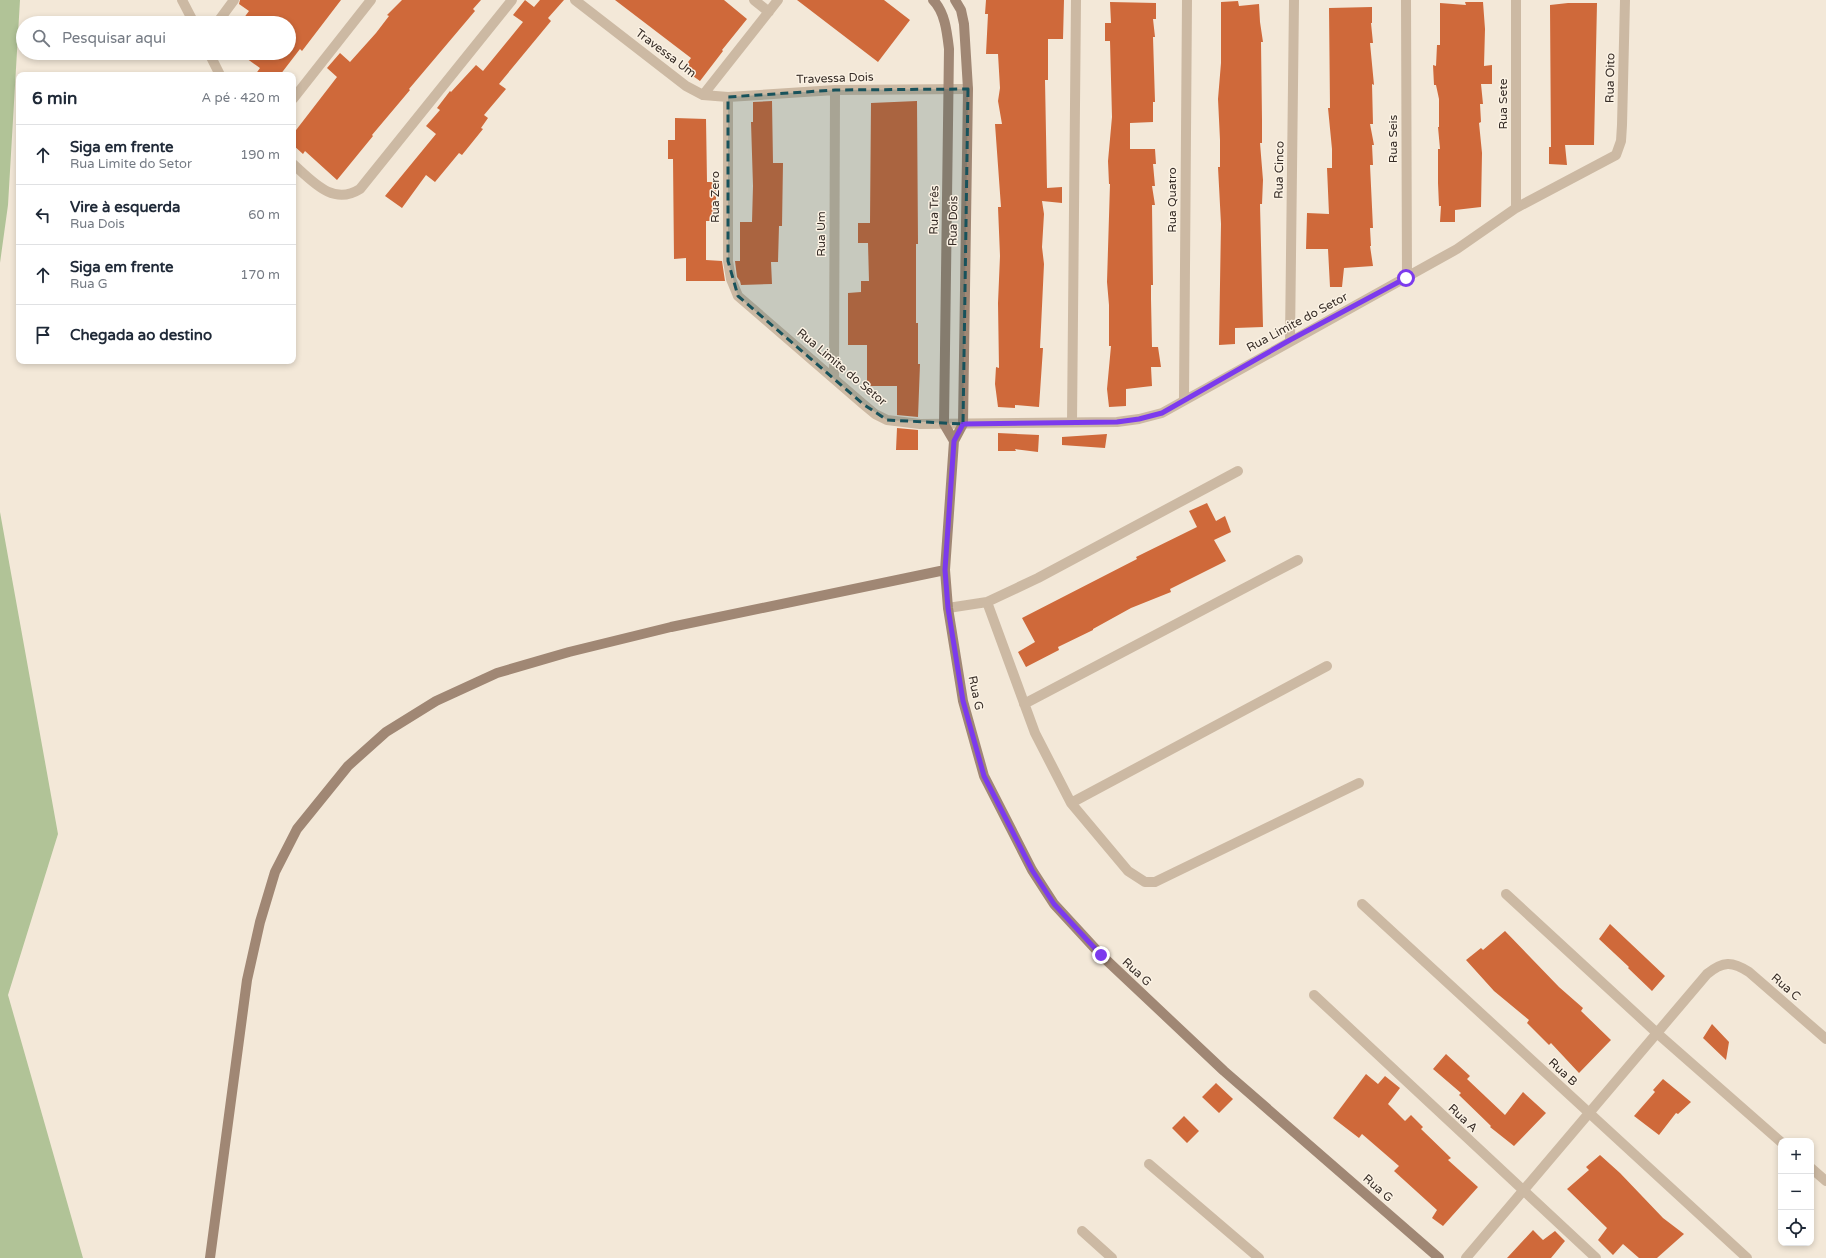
<!DOCTYPE html>
<html lang="pt">
<meta charset="utf-8">
<style>
body{margin:0;font-family:"Varela Round",sans-serif;background:#f6f6f7;color:#1f2937}
.controls{position:absolute;right:12px;bottom:12px;display:grid;overflow:hidden;border-radius:8px;box-shadow:0 2px 6px #0003}
.controls button{width:36px;height:36px;display:grid;place-items:center;padding:0;border:0;border-bottom:1px solid #e0e1e3;background:#fff;color:#1f2937;font:20px sans-serif}
.stop{position:absolute;width:12px;height:12px;margin:-9px;border:3px solid #7c3aed;border-radius:50%;background:#fff}
.stop.end{background:#7c3aed;border-color:#fff;box-shadow:0 1px 4px #0008}
.list{margin:0;padding:0;list-style:none}
h2{display:flex;justify-content:space-between;align-items:center;height:52px;margin:0;padding:0 16px;font-size:17px}
h2 small{font-size:13px;font-weight:400;color:#747a83}
.list li{display:grid;grid-template-columns:26px 1fr auto;gap:12px;align-items:center;box-sizing:border-box;height:60px;padding:0 16px;border-top:1px solid #e0e1e3}
.list b{display:block;font-size:15px;white-space:nowrap}
.list p{margin:0;font-size:13px;white-space:nowrap;color:#747a83}
.list em{font-size:13px;font-style:normal;color:#747a83}
.icon{flex:none;width:22px;height:22px;fill:none;stroke:currentColor;stroke-width:2;stroke-linecap:round;stroke-linejoin:round}
.map{position:relative;flex:none;width:1826px;height:1258px;overflow:hidden}
.search{position:absolute;background:#fff;box-shadow:0 2px 6px #0003;left:16px;top:16px;width:280px;height:44px;display:flex;align-items:center;gap:10px;box-sizing:border-box;padding:0 14px;border-radius:22px;color:#747a83;font-size:15px}
.panel{position:absolute;background:#fff;box-shadow:0 2px 6px #0003;left:16px;top:72px;width:280px;height:292px;border-radius:8px}
.map>svg:first-child{display:block}
</style>
<div class="map">
<svg width="1826" height="1258" viewBox="0 0 1826 1258">
<rect width="100%" height="100%" fill="#f3e8d8"/>
<path fill="#b1c397" d="M 0,0 L 20,0 L 8,205 L 0,263 Z
M 0,512 L 58,834 L 8,995 L 83,1258 L 0,1258 Z"/>
<path fill="#cf693a" d="M 240,0 L 341,0 L 302,51 L 300,49 L 280,75 L 255,75 L 260,68 L 239,53 L 289,53 L 289,23 L 240,23 L 249,11 L 239,4 Z
M 402,0 L 481,0 L 473,9 L 475,11 L 409,89 L 410,90 L 372,135 L 373,136 L 337,180 L 305,151 L 303,154 L 293,145 L 293,134 L 337,77 L 327,68 L 340,53 L 350,62 L 376,33 L 389,16 L 387,15 Z
M 525,0 L 534,7 L 540,0 L 564,0 L 548,18 L 551,21 L 499,84 L 506,89 L 484,115 L 488,118 L 481,128 L 483,129 L 462,155 L 459,153 L 435,182 L 426,175 L 402,208 L 385,196 L 436,134 L 426,126 L 440,110 L 437,108 L 450,91 L 451,92 L 476,65 L 483,71 L 523,22 L 513,15 Z
M 615,0 L 724,0 L 747,19 L 722,50 L 723,51 L 700,81 L 683,69 L 691,58 Z
M 797,0 L 884,0 L 910,20 L 878,62 Z
M 986,0 L 1064,0 L 1063,39 L 1048,39 L 1048,80 L 1045,80 L 1047,188 L 1062,187 L 1062,203 L 1042,201 L 1044,214 L 1042,247 L 1044,264 L 1040,348 L 1043,348 L 1039,407 L 1015,405 L 1015,408 L 998,407 L 995,384 L 996,367 L 999,368 L 998,303 L 1000,256 L 998,207 L 1001,207 L 995,124 L 1002,124 L 998,101 L 1000,88 L 998,54 L 986,54 L 988,14 L 985,14 Z
M 1238,1 L 1239,6 L 1259,4 L 1260,22 L 1263,42 L 1261,42 L 1262,120 L 1262,143 L 1260,143 L 1263,180 L 1262,204 L 1260,204 L 1263,327 L 1235,328 L 1235,344 L 1219,345 L 1221,224 L 1218,167 L 1220,167 L 1220,140 L 1218,99 L 1221,63 L 1221,2 Z
M 1110,2 L 1156,3 L 1156,19 L 1153,19 L 1155,37 L 1153,37 L 1155,102 L 1153,102 L 1153,122 L 1130,123 L 1130,149 L 1155,149 L 1156,164 L 1153,164 L 1155,186 L 1152,186 L 1155,205 L 1152,205 L 1153,285 L 1151,285 L 1151,299 L 1152,347 L 1158,347 L 1161,367 L 1151,367 L 1152,386 L 1126,389 L 1126,406 L 1109,407 L 1107,389 L 1111,346 L 1109,346 L 1109,305 L 1107,282 L 1110,184 L 1109,184 L 1108,161 L 1112,117 L 1110,41 L 1105,41 L 1105,23 L 1111,23 Z
M 1465,2 L 1483,2 L 1485,29 L 1484,66 L 1492,65 L 1492,84 L 1481,84 L 1483,104 L 1480,104 L 1481,122 L 1479,123 L 1482,153 L 1481,207 L 1455,210 L 1455,222 L 1440,222 L 1441,206 L 1439,206 L 1438,183 L 1438,149 L 1440,149 L 1438,127 L 1439,127 L 1439,99 L 1436,85 L 1434,85 L 1433,65 L 1436,66 L 1437,45 L 1440,45 L 1440,3 L 1466,5 Z
M 1568,3 L 1597,3 L 1594,145 L 1565,145 L 1567,165 L 1549,164 L 1549,147 L 1551,147 L 1550,5 Z
M 1372,7 L 1372,23 L 1371,23 L 1373,43 L 1370,43 L 1374,85 L 1372,84 L 1373,124 L 1370,124 L 1374,145 L 1372,145 L 1373,165 L 1370,165 L 1373,228 L 1370,228 L 1371,246 L 1370,246 L 1373,266 L 1344,268 L 1342,287 L 1330,287 L 1328,249 L 1306,249 L 1307,213 L 1329,214 L 1327,168 L 1332,168 L 1332,149 L 1328,108 L 1330,108 L 1329,8 Z
M 772,101 L 773,163 L 783,163 L 782,226 L 779,226 L 778,262 L 771,262 L 772,284 L 741,285 L 740,281 L 737,277 L 735,261 L 740,261 L 740,222 L 752,222 L 753,186 L 751,122 L 753,122 L 753,102 Z
M 917,101 L 918,244 L 916,244 L 916,323 L 918,323 L 918,364 L 920,364 L 918,417 L 897,415 L 897,386 L 867,386 L 867,345 L 848,345 L 848,293 L 861,292 L 861,281 L 869,281 L 868,243 L 858,243 L 858,223 L 870,223 L 871,103 Z
M 675,118 L 706,119 L 707,182 L 716,182 L 716,221 L 706,221 L 706,260 L 722,261 L 725,281 L 686,281 L 686,258 L 674,259 L 673,159 L 668,159 L 668,140 L 675,140 Z
M 897,428 L 918,430 L 918,450 L 896,450 Z
M 998,433 L 1039,435 L 1038,452 L 1015,449 L 1016,451 L 998,451 Z
M 1107,434 L 1105,448 L 1062,445 L 1062,437 Z
M 1207,503 L 1216,521 L 1225,516 L 1231,532 L 1214,540 L 1226,561 L 1170,589 L 1171,592 L 1131,608 L 1093,629 L 1093,630 L 1058,647 L 1059,650 L 1026,667 L 1018,652 L 1035,642 L 1022,618 L 1137,559 L 1136,557 L 1197,527 L 1189,511 Z
M 1610,924 L 1665,976 L 1652,991 L 1628,968 L 1629,967 L 1599,939 Z
M 1505,931 L 1559,987 L 1583,1008 L 1581,1011 L 1611,1040 L 1579,1073 L 1551,1043 L 1549,1045 L 1527,1023 L 1529,1020 L 1494,991 L 1466,960 L 1481,948 L 1483,950 Z
M 1712,1024 L 1729,1042 L 1726,1060 L 1703,1038 Z
M 1446,1054 L 1470,1076 L 1467,1079 L 1505,1115 L 1523,1092 L 1546,1113 L 1514,1146 L 1490,1127 L 1491,1126 L 1459,1095 L 1461,1093 L 1433,1069 Z
M 1366,1074 L 1378,1084 L 1385,1076 L 1400,1088 L 1388,1104 L 1405,1121 L 1411,1115 L 1423,1127 L 1421,1129 L 1451,1158 L 1448,1160 L 1478,1187 L 1443,1226 L 1432,1218 L 1437,1210 L 1394,1171 L 1399,1166 L 1362,1134 L 1359,1138 L 1333,1118 Z
M 1663,1079 L 1691,1102 L 1678,1114 L 1676,1113 L 1659,1135 L 1634,1116 L 1655,1092 L 1653,1090 Z
M 1216,1083 L 1233,1099 L 1219,1113 L 1202,1097 Z
M 1184,1116 L 1199,1131 L 1187,1143 L 1172,1128 Z
M 1600,1155 L 1620,1173 L 1663,1218 L 1684,1234 L 1657,1258 L 1639,1258 L 1623,1244 L 1613,1255 L 1598,1240 L 1607,1228 L 1567,1189 L 1589,1170 L 1586,1167 Z
M 1533,1230 L 1543,1240 L 1555,1231 L 1565,1241 L 1551,1258 L 1507,1258 Z"/>
<g fill="none" stroke-linecap="round" stroke-linejoin="round">
<path stroke="#ccb9a3" stroke-width="10" d="M 182,0 L 194,23
M 575,0 L 686,86 L 703,95 L 728,97 L 835,90 L 968,89
M 754,0 L 769,12
M 1406,0 L 1407,278
M 217,23 L 234,0
M 209,53 L 220,75
M 703,95 L 778,0
M 728,97 L 728,261 L 731,279 L 738,296 L 863,404 L 875,414 L 887,420 L 920,424 L 1117,422 L 1139,419 L 1162,413 L 1457,249 L 1516,208 L 1616,155 L 1621,141 L 1622,125 L 1625,0
M 293,99 L 371,0
M 293,164 C 313,182 333,206 360,189 L 512,0
M 1516,208 L 1516,0
M 1290,340 L 1294,0
M 834,378 L 835,90
M 1184,399 L 1187,0
M 1072,422 L 1076,0
M 987,602 L 1035,733 L 1071,803 L 1128,871 L 1145,882 L 1155,882 L 1359,783
M 948,608 L 987,602 L 1038,578 L 1238,471
M 1024,704 L 1298,560
M 1071,803 L 1327,666
M 1506,894 L 1658,1034 L 1781,1142
M 1362,904 L 1747,1258
M 1314,995 L 1596,1258
M 1149,1164 L 1259,1258
M 1811,1168 L 1826,1181
M 1082,1231 L 1112,1258
M 1466,1258 L 1707,974 C 1723,961 1732,961 1749,972 L 1826,1039"/>
<path stroke="#a08774" stroke-width="10" d="M 933,0 C 945,12 947,32 949,49 L 944,424 L 954,441
M 955,0 L 961,10 L 964,24 L 968,89 L 963,424 L 954,441 L 945,570 L 948,608 L 963,701 L 984,776 L 1032,870 L 1054,904 L 1101,955 L 1224,1071 L 1439,1258
M 210,1258 L 247,980 L 260,922 L 275,872 L 297,829 L 348,766 L 386,732 L 436,701 L 497,673 L 569,652 L 671,627 L 945,570"/>
</g>
<g fill="none" stroke-linecap="round" stroke-linejoin="round">
<path stroke="#7c3aed" stroke-width="5" d="M 1101,955 L 1054,904 L 1032,870 L 984,776 L 963,701 L 948,608 L 945,570 L 954,441 L 963,424 L 1117,422 L 1139,419 L 1162,413 L 1290,340 L 1406,278"/>
</g>
<path fill="#18525b" fill-opacity="0.2" stroke="#18525b" stroke-width="3" stroke-dasharray="8 5" stroke-linejoin="round" d="M 968,89 L 963,424 L 887,420 L 863,404 L 738,296 L 728,261 L 728,97 L 835,90 Z"/>
<g text-anchor="middle" stroke-width="3" stroke-linejoin="round" paint-order="stroke">
<g font-size="12" fill="#362c26" stroke="#fbf2e4">
<text transform="translate(666 53) rotate(37)" y="4">Travessa Um</text>
<text transform="translate(835 78) rotate(-2)" y="4">Travessa Dois</text>
<text transform="translate(1610 78) rotate(-89)" y="4">Rua Oito</text>
<text transform="translate(1503 104) rotate(-90)" y="4">Rua Sete</text>
<text transform="translate(1393 139) rotate(-90)" y="4">Rua Seis</text>
<text transform="translate(1279 170) rotate(-89)" y="4">Rua Cinco</text>
<text transform="translate(715 197) rotate(-90)" y="4">Rua Zero</text>
<text transform="translate(1172 200) rotate(-90)" y="4">Rua Quatro</text>
<text transform="translate(934 210) rotate(-89)" y="4">Rua Três</text>
<text transform="translate(953 221) rotate(-89)" y="4">Rua Dois</text>
<text transform="translate(821 234) rotate(-90)" y="4">Rua Um</text>
<text transform="translate(1297 322) rotate(-28)" y="4">Rua Limite do Setor</text>
<text transform="translate(842 367) rotate(40)" y="4">Rua Limite do Setor</text>
<text transform="translate(976 693) rotate(78)" y="4">Rua G</text>
<text transform="translate(1137 972) rotate(43)" y="4">Rua G</text>
<text transform="translate(1786 987) rotate(41)" y="4">Rua C</text>
<text transform="translate(1563 1072) rotate(43)" y="4">Rua B</text>
<text transform="translate(1463 1118) rotate(43)" y="4">Rua A</text>
<text transform="translate(1378 1188) rotate(41)" y="4">Rua G</text>
</g>
</g>
</svg>
<div class="controls">
<button>+</button>
<button>−</button>
<button><svg class="icon" aria-label="locate" viewBox="0 0 24 24"><circle cx="12" cy="12" r="6"/><path d="M12 2v4M12 18v4M2 12h4M18 12h4"/></svg></button>
</div>
<div class="stop" style="left:1406px;top:278px"></div>
<div class="stop end" style="left:1101px;top:955px"></div>
<div class="search"><svg class="icon" aria-label="search" viewBox="0 0 24 24"><circle cx="10" cy="10" r="6"/><path d="M15 15l6 6"/></svg>Pesquisar aqui</div>
<section class="panel">
<h2>6 min<small>A pé · 420 m</small></h2>
<ul class="list">
<li><svg class="icon" aria-label="ahead" viewBox="0 0 24 24"><path d="M12 20V5M6 11l6-6 6 6"/></svg><div><b>Siga em frente</b><p>Rua Limite do Setor</p></div><em>190 m</em></li>
<li><svg class="icon" aria-label="left" viewBox="0 0 24 24"><path d="M17 20v-9H6M10 6l-5 5 5 5"/></svg><div><b>Vire à esquerda</b><p>Rua Dois</p></div><em>60 m</em></li>
<li><svg class="icon" aria-label="ahead" viewBox="0 0 24 24"><path d="M12 20V5M6 11l6-6 6 6"/></svg><div><b>Siga em frente</b><p>Rua G</p></div><em>170 m</em></li>
<li><svg class="icon" aria-label="arrive" viewBox="0 0 24 24"><path d="M6 21V4h12l-3 4 3 4H6"/></svg><div><b>Chegada ao destino</b></div></li>
</ul>
</section>
</div>
